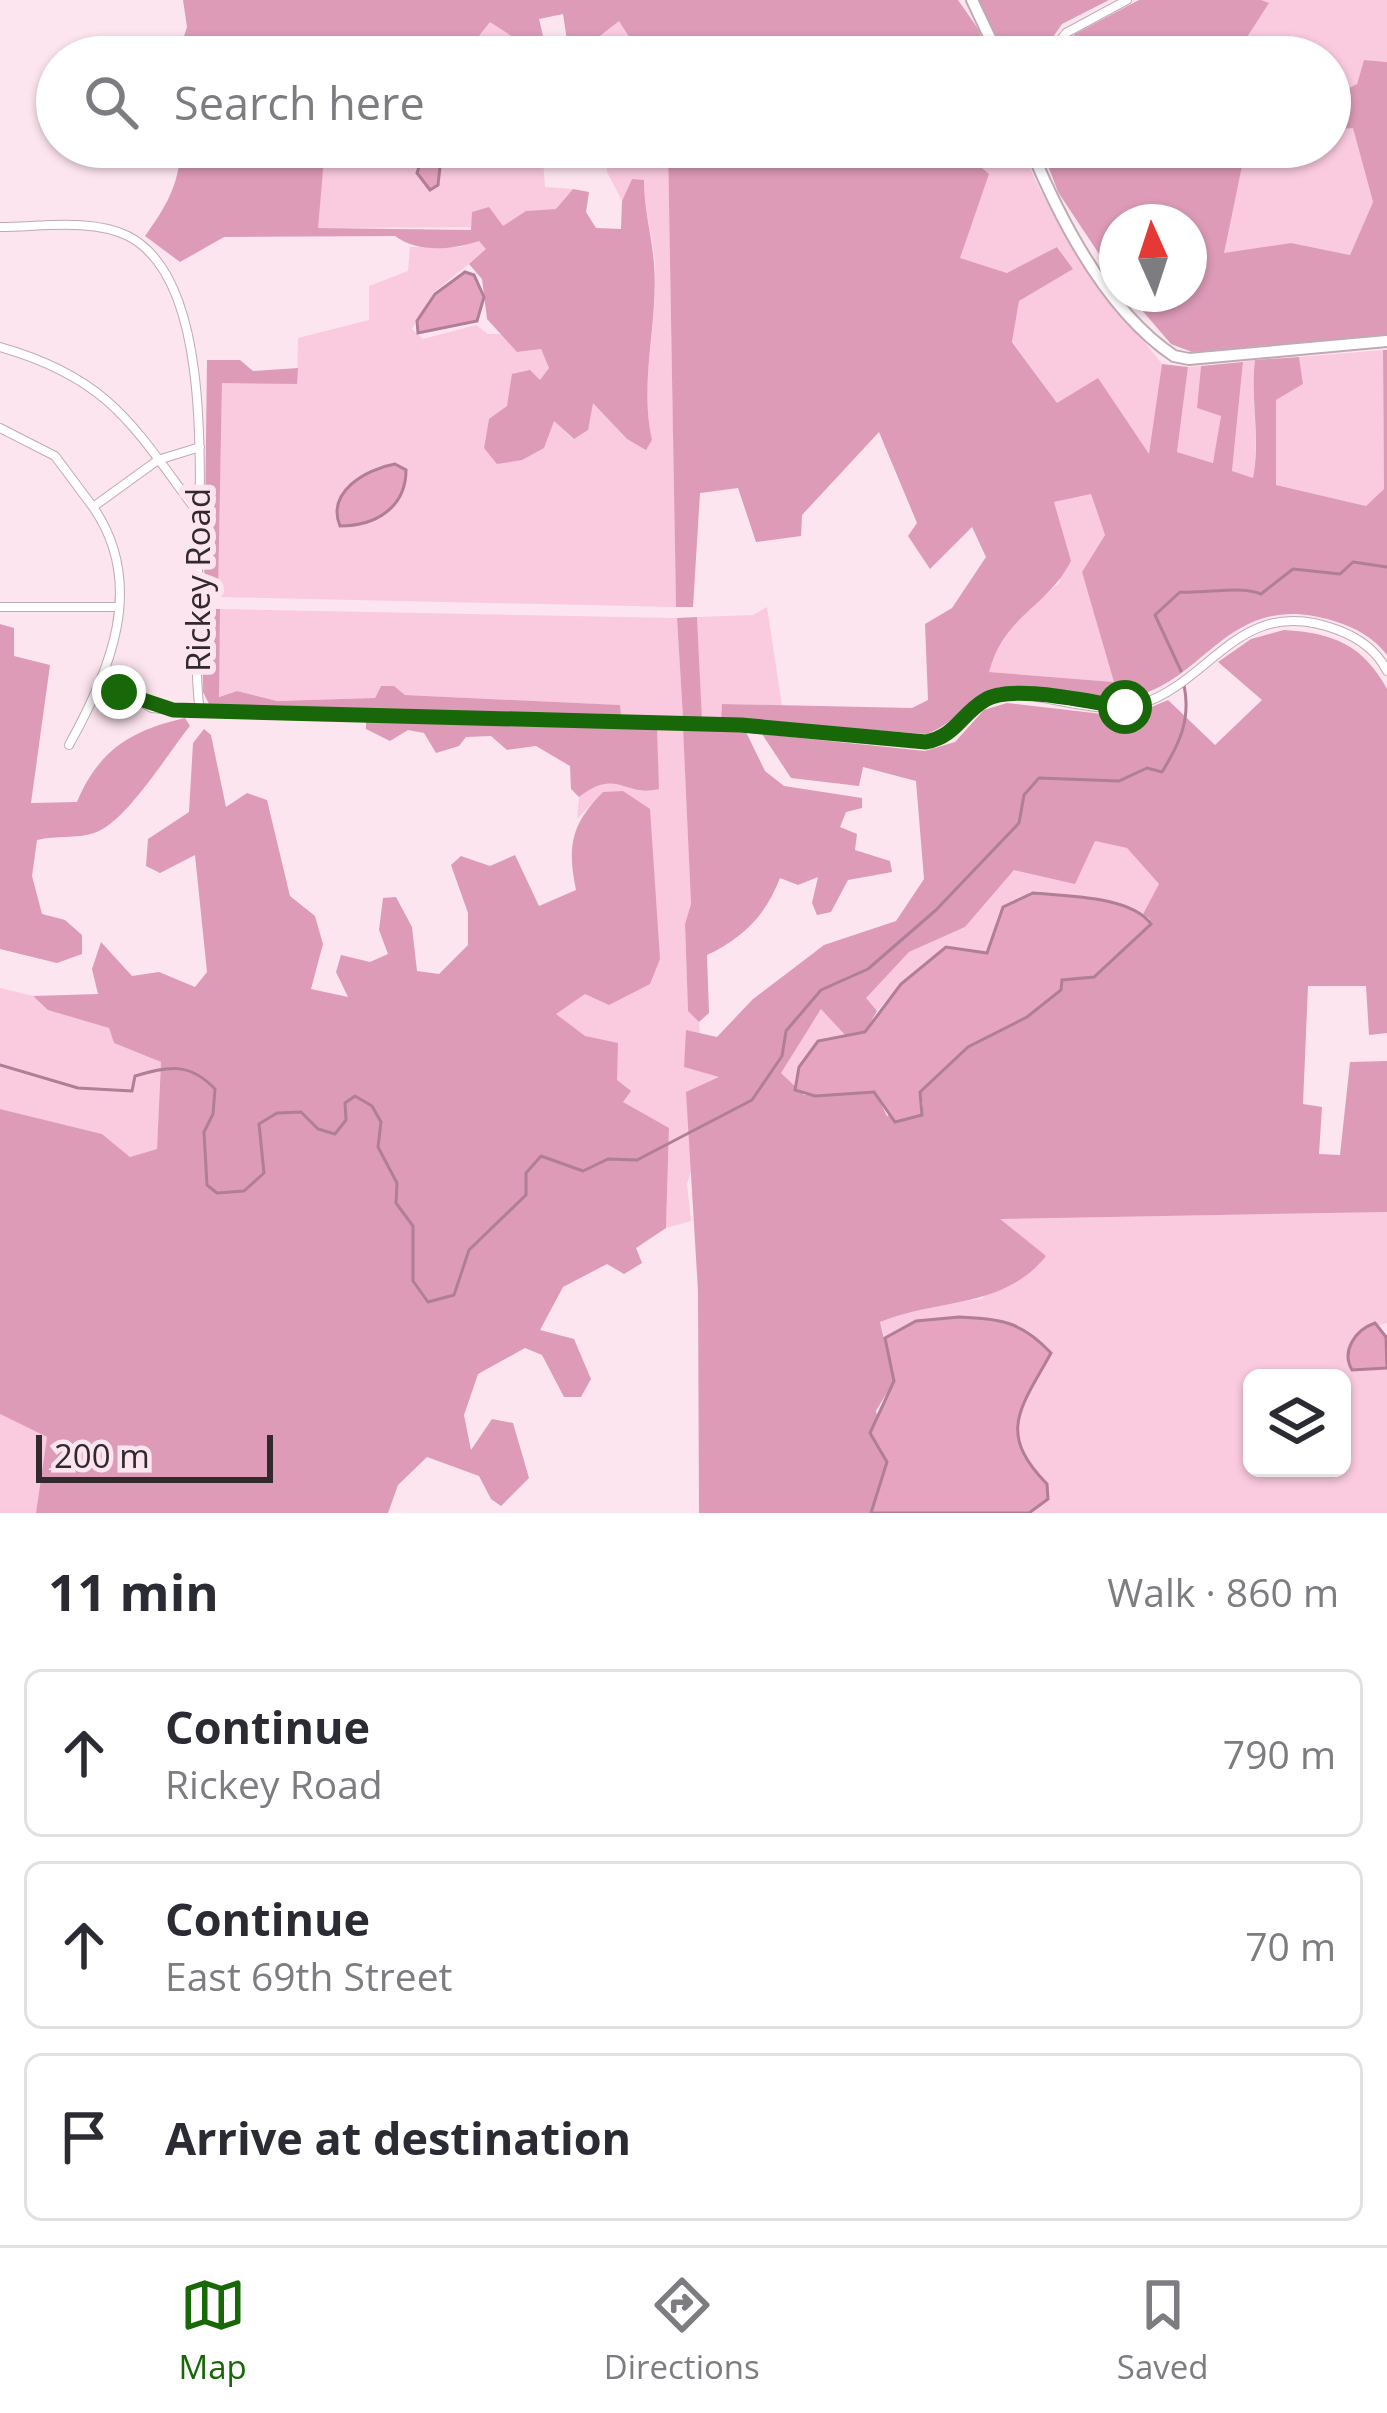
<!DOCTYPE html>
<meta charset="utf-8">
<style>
body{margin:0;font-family:"Open Sans",sans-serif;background:#f7f7f7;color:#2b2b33}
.controls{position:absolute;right:36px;bottom:36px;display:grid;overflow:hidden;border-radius:18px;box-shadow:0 3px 9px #0004}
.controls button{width:108px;height:108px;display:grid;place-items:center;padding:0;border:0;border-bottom:3px solid #e1e1e2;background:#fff;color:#2b2b33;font:60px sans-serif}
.compass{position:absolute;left:1099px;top:204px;width:108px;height:108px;border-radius:50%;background:#fff;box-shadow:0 3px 9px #0004;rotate:357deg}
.scale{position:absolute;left:36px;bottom:30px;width:237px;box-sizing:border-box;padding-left:12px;border:6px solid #32292d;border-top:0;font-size:33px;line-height:42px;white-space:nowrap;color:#32292d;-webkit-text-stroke:9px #fde5ef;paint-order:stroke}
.stop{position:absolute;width:36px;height:36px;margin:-27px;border:9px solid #186809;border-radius:50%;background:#fff}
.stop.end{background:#186809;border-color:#fff;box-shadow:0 3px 12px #0008}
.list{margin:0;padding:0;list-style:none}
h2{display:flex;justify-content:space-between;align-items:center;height:156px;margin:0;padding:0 48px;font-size:51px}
h2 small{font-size:39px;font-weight:400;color:#7c7c81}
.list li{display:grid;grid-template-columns:78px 1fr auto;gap:36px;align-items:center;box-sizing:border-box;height:168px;margin:0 24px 24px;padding:0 24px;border:3px solid #e1e1e2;border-radius:18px}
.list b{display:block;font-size:45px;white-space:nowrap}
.list p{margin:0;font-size:39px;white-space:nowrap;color:#7c7c81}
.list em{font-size:39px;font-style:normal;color:#7c7c81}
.icon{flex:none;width:66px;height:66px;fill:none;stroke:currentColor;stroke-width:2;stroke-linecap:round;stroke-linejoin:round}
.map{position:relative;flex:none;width:1387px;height:1513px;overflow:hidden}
.search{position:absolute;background:#fff;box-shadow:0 3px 9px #0004;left:36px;right:36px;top:36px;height:132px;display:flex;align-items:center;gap:30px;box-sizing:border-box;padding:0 42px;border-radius:66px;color:#7c7c81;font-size:45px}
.sheet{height:732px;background:#fff}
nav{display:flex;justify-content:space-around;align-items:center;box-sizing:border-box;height:168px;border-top:3px solid #e1e1e2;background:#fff;font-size:33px;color:#7c7c81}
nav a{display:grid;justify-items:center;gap:6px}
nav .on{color:#186809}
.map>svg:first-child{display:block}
</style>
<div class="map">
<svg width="1387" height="1513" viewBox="0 0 1387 1513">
<rect width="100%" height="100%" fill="#fde5ef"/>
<path fill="#facade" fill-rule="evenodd" d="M 1261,0 L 1387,0 L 1387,62 L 1364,60 L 1357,84 L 1330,97 L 1330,57 L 1243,57 L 1239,49 L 1268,4 Z
M 619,20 L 642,57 L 578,53 Z
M 490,21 L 513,37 L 498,57 L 462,57 Z
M 376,43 L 436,43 L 457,57 L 370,57 Z
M 1353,127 L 1373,202 L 1350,255 L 1291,243 L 1223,254 L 1246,147 L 1330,147 L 1330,130 Z
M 325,147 L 542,147 L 545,187 L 573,189 L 557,209 L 526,211 L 503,227 L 317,228 Z
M 606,147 L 668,147 L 676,607 L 218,597 L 222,382 L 297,384 L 298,338 L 369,320 L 369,286 L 408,271 L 410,247 L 461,247 L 478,240 L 487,249 L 433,293 L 412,329 L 423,339 L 476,325 L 488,334 L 505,334 L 517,352 L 541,349 L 549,368 L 540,381 L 513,374 L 507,407 L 489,419 L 484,448 L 554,421 L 573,439 L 587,430 L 592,401 L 627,439 L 646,449 L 652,440 C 638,378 661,316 654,254 C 651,229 644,207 644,181 L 632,179 L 622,201 L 607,172 Z
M 958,147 L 1021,147 C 1053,229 1107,295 1162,364 L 1150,455 L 1057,403 L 1012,341 L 1019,301 L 1072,269 L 1058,247 L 1007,273 L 959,258 L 989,174 Z
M 1383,350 L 1384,489 L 1366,506 L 1276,485 L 1276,400 L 1303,384 L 1299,357 Z
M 1255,360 C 1250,402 1260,437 1253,478 L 1232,472 L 1243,362 Z
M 1201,366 L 1197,408 L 1221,416 L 1214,463 L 1177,452 L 1188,367 Z
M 1091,494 L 1105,535 L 1082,572 L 1115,682 L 988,672 L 1001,635 L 1060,582 L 1054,502 Z
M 767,607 L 782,706 L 722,704 L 721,719 L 702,719 L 697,617 L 753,615 Z
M 220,609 L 677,618 L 683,718 L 621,717 L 619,705 L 405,695 L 394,686 L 381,686 L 375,698 L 277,701 L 237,691 L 218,697 Z
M 657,728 L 683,728 L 691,904 L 685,924 L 688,1011 L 699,1022 L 700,1033 L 687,1031 L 684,1067 L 721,1077 L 687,1184 L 691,1221 L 666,1228 L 669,1129 L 622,1102 C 612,1063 586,1037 555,1013 L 585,994 L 603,792 L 577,819 L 579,797 C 618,766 623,798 658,789 Z
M 1095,841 L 1127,848 L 1159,884 L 1143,914 C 1110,905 1027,877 1002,909 C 992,922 996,938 987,953 L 959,948 L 901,984 L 877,1011 L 865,998 L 909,952 L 965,927 L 1014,870 Z
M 0,988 L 33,996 L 49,1010 L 109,1028 L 114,1043 L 161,1062 L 157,1149 L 130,1157 L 102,1134 L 0,1109 Z
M 822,1008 L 847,1037 L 817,1041 L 795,1079 L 795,1090 L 780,1072 Z
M 1387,1212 L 1387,1323 L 1359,1332 L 1348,1352 L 1352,1370 L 1387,1368 L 1387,1513 L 1029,1513 L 1047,1484 C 1012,1448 1010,1417 1038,1375 L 916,1321 L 885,1338 L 880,1322 L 921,1305 L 983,1299 L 998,1219 ZM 1252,1378 L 1342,1378 L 1342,1468 L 1252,1468 Z
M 0,1414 L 47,1437 L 36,1513 L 0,1513 Z"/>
<path fill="#dd9bb8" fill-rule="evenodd" d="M 183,0 L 958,0 L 979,30 L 987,57 L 642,57 L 619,21 L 578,53 L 568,47 L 563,14 L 539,19 L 548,57 L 498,57 L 513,37 L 490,22 L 462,57 L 436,43 L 377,43 L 369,57 L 177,57 L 187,27 Z
M 979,0 L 1109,0 L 1062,24 L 1039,57 L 1005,57 Z
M 1139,0 L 1261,0 L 1269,3 L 1240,48 L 1243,57 L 1057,57 L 1075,34 Z
M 1364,60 L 1387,62 L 1387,335 L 1192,352 L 1171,344 L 1128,294 L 1189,294 L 1189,222 L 1117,222 L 1117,281 L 1058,192 L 1041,147 L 1246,147 L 1224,253 L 1291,243 L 1350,255 L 1373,202 L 1353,128 L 1330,130 L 1330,97 L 1357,84 Z
M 180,147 L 325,147 L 318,228 L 471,230 L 472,212 L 489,207 L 503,226 L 526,211 L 556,209 L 573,189 L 589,192 L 586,212 L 596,228 L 621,229 L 622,201 L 632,179 L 644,180 C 644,207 650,228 653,254 C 661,316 638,378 652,440 L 646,450 L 627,439 L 593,403 L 588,430 L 574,439 L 554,421 L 544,448 L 522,460 L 497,464 L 484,448 L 489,419 L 507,406 L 512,374 L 530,370 L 540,380 L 549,368 L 541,349 L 517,352 L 487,319 L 482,279 L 469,264 L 486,249 L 479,241 C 452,250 418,253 395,236 L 224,237 L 180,262 L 145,236 C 165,209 181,182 180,147 Z
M 668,147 L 958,147 L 989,174 L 960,258 L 1007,273 L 1057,247 L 1073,269 L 1019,301 L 1012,342 L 1057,403 L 1098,378 L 1149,454 L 1162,364 L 1188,367 L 1177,452 L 1213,463 L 1221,416 L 1197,408 L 1201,366 L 1243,362 L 1232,471 L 1253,478 C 1261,437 1250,401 1255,360 L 1299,357 L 1303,384 L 1276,400 L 1276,485 L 1366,506 L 1384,489 L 1383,350 L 1387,350 L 1387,655 C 1373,637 1356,628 1334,621 C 1227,587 1205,686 1128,697 C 1089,703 1038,690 999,687 C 970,697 956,723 927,734 L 721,719 L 722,704 L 912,708 L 928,700 L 925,624 L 952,608 L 986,557 L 972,527 L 930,569 L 908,536 L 917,523 L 879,432 L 802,515 L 801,536 L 756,542 L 738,488 L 700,493 L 693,607 L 676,607 ZM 1091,494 L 1105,535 L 1082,572 L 1114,682 L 989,672 C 1004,615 1046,609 1071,561 L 1054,502 Z
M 207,360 L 240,360 L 253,371 L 298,368 L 297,384 L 222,383 L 218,597 L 204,596 Z
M 207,609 L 220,609 L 219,697 L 237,691 L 277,701 L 375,698 L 381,686 L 394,686 L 405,695 L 620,705 L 621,717 L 210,706 L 203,692 L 202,612 Z
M 697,617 L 702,719 L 683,718 L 677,618 Z
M 0,624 L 14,628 L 14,656 L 50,665 L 31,803 L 77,802 C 98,751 131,730 185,718 L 190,726 C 167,754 126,823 94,833 C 77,839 56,835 37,840 L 32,876 L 42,914 L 65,920 L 82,935 L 82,954 L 57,963 L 0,949 Z
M 1284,630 C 1334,633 1363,645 1387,689 L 1387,1033 L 1369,1035 L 1366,986 L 1308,986 L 1303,1104 L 1322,1107 L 1319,1154 L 1340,1155 L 1350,1062 L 1387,1061 L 1387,1212 L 1000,1219 L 1046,1256 C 1004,1309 938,1298 880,1322 L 894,1381 L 876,1411 L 887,1461 L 871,1513 L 699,1513 L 698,1291 L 686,1092 L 719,1077 L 684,1067 L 686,1030 L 717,1037 L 753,999 L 824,945 L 896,921 L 924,879 L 916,781 L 863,767 L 859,786 L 791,778 L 762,734 L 925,751 L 955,742 L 984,710 L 1007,703 L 1128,717 L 1168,700 L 1215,745 L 1262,700 L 1218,662 L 1251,639 ZM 1095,841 L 1127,848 L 1159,884 L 1143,914 L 1150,919 L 1094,977 L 1061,980 L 1061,990 L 1027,1016 L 968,1047 L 920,1093 L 923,1105 L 887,1116 L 875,1092 L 804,1095 L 781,1073 L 821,1009 L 847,1037 L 865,1032 L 877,1011 L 866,998 L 909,952 L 965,927 L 1014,870 L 1075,884 Z
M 366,721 L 657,728 L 659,789 C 623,798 618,767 579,797 L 571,789 L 570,766 L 536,746 L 507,750 L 491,736 L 466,737 L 459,746 L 436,753 L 424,733 L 408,730 L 390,741 L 366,729 Z
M 683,728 L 745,730 L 765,771 L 784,786 L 862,798 L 862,808 L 846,812 L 840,827 L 857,834 L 855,850 L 890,861 L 892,872 L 848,880 L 831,912 L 817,915 L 812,903 L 818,877 L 798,885 L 780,878 C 765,916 744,937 707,955 L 709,1013 L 699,1022 L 688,1011 L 685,924 L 691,904 Z
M 204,729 L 211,735 L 226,807 L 247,793 L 267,800 L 290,896 L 315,916 L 323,944 L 311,989 L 348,997 L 336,972 L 341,955 L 370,962 L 388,954 L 379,930 L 383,898 L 396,897 L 412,927 L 417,971 L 439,974 L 468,945 L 468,913 L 451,865 L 461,856 L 490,866 L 515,855 L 539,906 L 576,890 C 567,847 571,824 603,792 L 623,791 L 650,809 L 660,959 L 650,984 L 609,1005 L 585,994 L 556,1014 L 585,1036 L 618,1043 L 617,1080 L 631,1091 L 623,1102 L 669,1128 L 666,1228 L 636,1248 L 642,1263 L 624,1274 L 607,1264 L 563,1287 L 540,1330 L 574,1339 L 591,1379 L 581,1397 L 564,1397 L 542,1355 L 525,1348 L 478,1374 L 464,1415 L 471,1450 L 492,1419 L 513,1423 L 529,1478 L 501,1506 L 491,1499 L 479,1476 L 427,1457 L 398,1485 L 388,1513 L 36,1513 L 47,1437 L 0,1414 L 0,1109 L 102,1134 L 130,1157 L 157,1149 L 161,1062 L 114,1043 L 109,1028 L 48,1010 L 33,996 L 98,994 L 92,969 L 101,942 L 132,976 L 159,972 L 195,987 L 207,972 L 195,855 L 160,873 L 146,866 L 148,839 L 189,812 L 193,743 Z"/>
<path fill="#e6a4c1" stroke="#b07f95" stroke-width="3" d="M 442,148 L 438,185 L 430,190 L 417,173 L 425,149 Z
M 465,272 L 474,275 L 484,297 L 477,321 L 418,333 L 417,321 L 435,294 Z
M 395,464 L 406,470 C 406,508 375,526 340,526 C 326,492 366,469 395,464 Z
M 1033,893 C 1065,896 1131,896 1151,924 L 1094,977 L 1062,980 L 1061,990 L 1027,1017 L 968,1047 L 920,1092 L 922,1115 L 895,1122 L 874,1092 L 815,1096 L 795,1090 L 799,1067 L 818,1041 L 865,1032 L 901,984 L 946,947 L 987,953 L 1003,907 Z
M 959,1317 C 1001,1319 1021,1321 1051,1353 C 1021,1408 996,1432 1047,1484 L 1048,1499 L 1029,1513 L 871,1513 L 887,1462 L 870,1433 L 894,1381 L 885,1338 L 916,1321 Z
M 1375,1323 L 1386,1337 L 1387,1368 L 1352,1370 C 1341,1351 1355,1330 1375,1323 Z"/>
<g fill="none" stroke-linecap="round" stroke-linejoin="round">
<path stroke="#b07f95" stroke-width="3" d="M 1181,671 L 1155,615 L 1180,592 C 1206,594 1240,585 1261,594 L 1293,569 L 1340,574 L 1353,562 L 1387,567
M 0,1065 L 78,1088 L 132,1091 L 135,1076 C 169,1066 189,1062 215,1089 L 213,1114 L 204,1132 L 207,1185 L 217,1193 L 244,1191 L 264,1173 L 259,1124 L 277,1113 L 301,1112 L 318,1129 L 335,1134 L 346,1120 L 345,1103 L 355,1096 L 372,1106 L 381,1122 L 378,1147 L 397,1183 L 396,1203 L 413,1226 L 413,1281 L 428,1302 L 454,1295 L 469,1250 L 526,1195 L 526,1173 L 541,1156 L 583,1171 L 608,1159 L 637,1160 L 752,1100 L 782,1056 L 786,1031 L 821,990 L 868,969 L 936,910 L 1019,823 L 1024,795 L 1039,778 L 1119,781 L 1147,768 L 1162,772 C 1180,743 1191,719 1184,685"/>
<defs>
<path id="minor" d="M 1047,57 L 1066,33 L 1127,0
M 0,227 C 39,227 92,218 128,236 C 240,293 183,603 200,711
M 0,347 C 110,378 134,427 198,513
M 0,428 L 55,456 L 93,507
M 0,607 L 117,607
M 103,682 L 152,708 L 173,710 L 741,725 L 925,742 C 959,736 968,705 999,694 C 1042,692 1097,716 1138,705 C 1213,683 1239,592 1338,630 C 1359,638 1377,651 1387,671
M 69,745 C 110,671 147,585 93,507 L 158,460 L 200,447"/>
<path id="tertiary" d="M 972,0 L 999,57
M 1030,147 C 1060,220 1107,311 1174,356 L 1189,359 L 1387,341"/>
</defs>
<use href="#minor" stroke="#c0a9b3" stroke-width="10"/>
<use href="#tertiary" stroke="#c0a9b3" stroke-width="14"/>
<use href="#minor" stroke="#fff" stroke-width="8"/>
<use href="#tertiary" stroke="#fff" stroke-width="10"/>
</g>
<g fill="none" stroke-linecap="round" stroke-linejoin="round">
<path stroke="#186809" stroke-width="15" d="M 119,692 L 173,710 L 741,725 L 926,742 C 956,736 961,714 985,700 C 1012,683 1092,703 1125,707"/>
</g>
<g text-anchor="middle" stroke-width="12" stroke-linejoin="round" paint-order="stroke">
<g font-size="33" fill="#32292d" stroke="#fde5ef">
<text transform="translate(198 580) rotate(-90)" y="12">Rickey Road</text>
</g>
</g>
</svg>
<div class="controls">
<button><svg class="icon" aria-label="layers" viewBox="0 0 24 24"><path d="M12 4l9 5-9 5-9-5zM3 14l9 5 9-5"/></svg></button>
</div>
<svg class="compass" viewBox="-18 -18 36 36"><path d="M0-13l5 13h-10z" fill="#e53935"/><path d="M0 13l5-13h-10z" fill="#7c7c81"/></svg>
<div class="scale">200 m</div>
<div class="stop" style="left:1125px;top:707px"></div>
<div class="stop end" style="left:119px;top:692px"></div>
<div class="search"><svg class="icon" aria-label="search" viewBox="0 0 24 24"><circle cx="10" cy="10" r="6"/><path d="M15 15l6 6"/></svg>Search here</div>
</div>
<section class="sheet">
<h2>11 min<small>Walk · 860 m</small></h2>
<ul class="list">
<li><svg class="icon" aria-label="ahead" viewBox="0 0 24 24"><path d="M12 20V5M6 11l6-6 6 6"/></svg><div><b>Continue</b><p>Rickey Road</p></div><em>790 m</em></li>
<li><svg class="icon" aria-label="ahead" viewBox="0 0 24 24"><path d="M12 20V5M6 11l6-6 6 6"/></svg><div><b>Continue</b><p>East 69th Street</p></div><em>70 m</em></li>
<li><svg class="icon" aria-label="arrive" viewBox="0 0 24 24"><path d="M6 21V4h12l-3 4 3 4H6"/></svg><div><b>Arrive at destination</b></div></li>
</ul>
</section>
<nav>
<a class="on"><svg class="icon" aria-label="map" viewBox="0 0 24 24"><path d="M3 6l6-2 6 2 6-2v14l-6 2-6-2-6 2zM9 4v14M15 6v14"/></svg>Map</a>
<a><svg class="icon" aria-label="directions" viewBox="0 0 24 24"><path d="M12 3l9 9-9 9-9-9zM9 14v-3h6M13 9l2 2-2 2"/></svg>Directions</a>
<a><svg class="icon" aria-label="saved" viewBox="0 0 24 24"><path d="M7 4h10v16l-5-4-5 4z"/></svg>Saved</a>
</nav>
